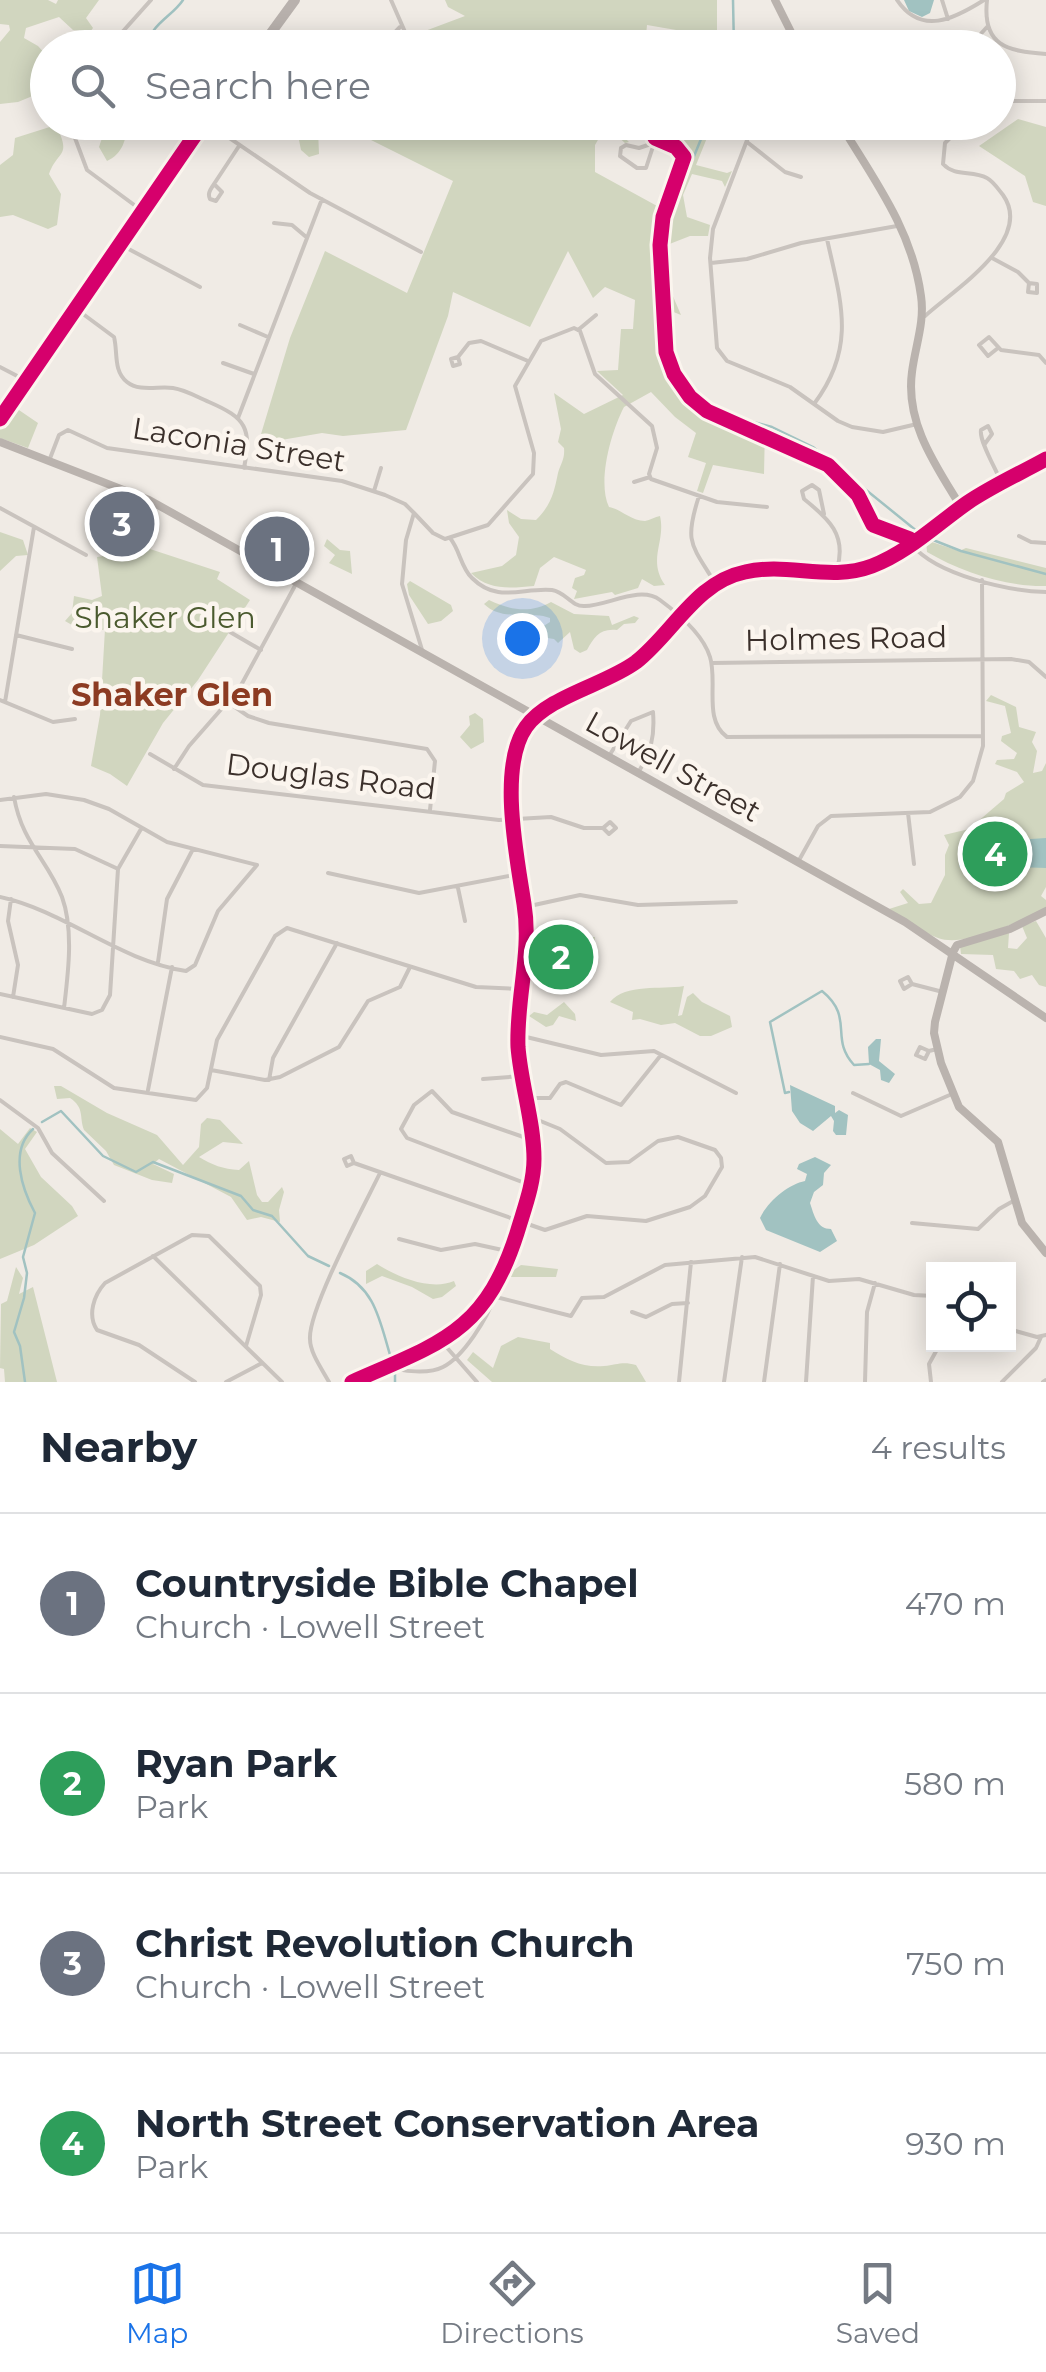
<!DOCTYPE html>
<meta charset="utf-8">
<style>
body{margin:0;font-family:Montserrat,sans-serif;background:#f2f2f3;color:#1f2937}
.controls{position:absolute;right:30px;bottom:30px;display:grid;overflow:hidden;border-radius:0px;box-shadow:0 5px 25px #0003}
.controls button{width:90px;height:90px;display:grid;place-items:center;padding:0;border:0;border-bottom:2px solid #e0e1e3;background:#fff;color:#1f2937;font:50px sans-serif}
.you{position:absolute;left:522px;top:638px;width:35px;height:35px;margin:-25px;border:8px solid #fff;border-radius:50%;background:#1a73e8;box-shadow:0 0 0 15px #1a73e833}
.badge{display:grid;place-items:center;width:65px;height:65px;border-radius:50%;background:#1a73e8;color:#fff;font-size:32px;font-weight:700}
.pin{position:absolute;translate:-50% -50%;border:5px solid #fff;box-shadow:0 2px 10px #0006}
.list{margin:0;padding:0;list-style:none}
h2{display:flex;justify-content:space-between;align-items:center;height:130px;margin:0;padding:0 40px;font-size:42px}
h2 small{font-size:32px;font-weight:400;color:#747a83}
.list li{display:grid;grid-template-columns:65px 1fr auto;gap:30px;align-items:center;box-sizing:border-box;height:180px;padding:0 40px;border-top:2px solid #e0e1e3}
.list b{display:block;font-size:38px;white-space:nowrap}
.list p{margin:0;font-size:32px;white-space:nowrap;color:#747a83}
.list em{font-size:32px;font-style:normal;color:#747a83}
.icon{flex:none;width:55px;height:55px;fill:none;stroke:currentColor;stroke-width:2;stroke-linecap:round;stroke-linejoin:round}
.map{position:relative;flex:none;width:1046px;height:1382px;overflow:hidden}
.search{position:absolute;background:#fff;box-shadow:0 5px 25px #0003;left:30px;right:30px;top:30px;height:110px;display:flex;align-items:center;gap:25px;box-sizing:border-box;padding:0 35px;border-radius:55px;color:#747a83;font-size:38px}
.sheet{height:850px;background:#fff}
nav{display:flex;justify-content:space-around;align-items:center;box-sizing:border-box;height:140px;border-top:2px solid #e0e1e3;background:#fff;font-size:28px;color:#747a83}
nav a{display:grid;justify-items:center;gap:5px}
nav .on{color:#1a73e8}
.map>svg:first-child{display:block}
</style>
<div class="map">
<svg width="1046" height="1382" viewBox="0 0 1046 1382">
<rect width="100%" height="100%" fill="#f0ebe5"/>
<path fill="#d1d6bf" d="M 0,0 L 48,0 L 56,4 L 58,0 L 99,0 L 86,18 L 93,28 L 90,32 L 73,30 L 59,17 L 26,28 L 24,38 L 38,46 L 47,56 L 47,90 L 18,102 L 0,104 L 0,42 L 10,30 L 9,25 L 0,24 Z
M 445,0 L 717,0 L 717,32 L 723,41 L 737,37 L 737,47 L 717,47 L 711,36 L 647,25 L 645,47 L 411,48 L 413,44 L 409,37 L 465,16 L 448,7 Z
M 1018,119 L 1046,127 L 1046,206 L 1033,202 L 1025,176 L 979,146 Z
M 107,123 L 128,123 C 126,139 123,154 107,161 L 99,147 Z
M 337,123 L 609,123 L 629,142 L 625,143 L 606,126 L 595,145 L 595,172 L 668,212 L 683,158 L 684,132 L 690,123 L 713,123 L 696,165 L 727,173 L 732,171 L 725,187 L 722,181 L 692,174 L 683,195 L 687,217 L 710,225 L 708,236 L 690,236 L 667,245 L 669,287 L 681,315 L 671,311 L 669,350 L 670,353 L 673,348 L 676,351 C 686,384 703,402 735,414 C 745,419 756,421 765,427 L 764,474 L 713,465 L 703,493 L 697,491 L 706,463 L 688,457 L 696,433 L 675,417 L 651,392 L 624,407 C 611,432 597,482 609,507 C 621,509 631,521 645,521 C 650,520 655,517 660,516 C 666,542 647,559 665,585 L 654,586 L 642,579 L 638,588 L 615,595 L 612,592 L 574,599 L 577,591 L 572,588 L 575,578 L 584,575 L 586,570 L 554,557 L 540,568 L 534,586 C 511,588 489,591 471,573 L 502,566 L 516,555 L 519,537 L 509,523 L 507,510 L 521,519 L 536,520 C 551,505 554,493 558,473 C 561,463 565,459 564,448 L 558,442 L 561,429 L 554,393 L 584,414 L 623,395 L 597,371 L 618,370 L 621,329 L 633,329 L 635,300 L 605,287 L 593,298 L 568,251 L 530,327 L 453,292 L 448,316 L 406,430 L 343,436 L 322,433 L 258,444 L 290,338 L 325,251 L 407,293 L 453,181 Z
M 56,125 C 72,158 58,149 49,174 L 61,194 L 57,225 L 48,229 L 13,215 L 0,217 L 0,165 L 13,155 L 15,138 Z
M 314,127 L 318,130 L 319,154 L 309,157 L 301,150 L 298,135 L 307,128 Z
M 13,406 L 38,423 L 28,448 L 0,438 L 0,427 Z
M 0,532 L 23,540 L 28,555 L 16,556 L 0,571 Z
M 327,539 L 340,550 L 350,551 L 352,574 L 329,563 L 335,555 L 324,546 Z
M 926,540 L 959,551 L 966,548 L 1046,568 L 1046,586 C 1007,587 961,572 927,552 Z
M 150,549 L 220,572 L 217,579 L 250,600 L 198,680 L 163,723 L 127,786 L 110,774 L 91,766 L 100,715 L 105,629 L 99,631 L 90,620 L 72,625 L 65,621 L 72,613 L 74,596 L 92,600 L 102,596 L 97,557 Z
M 410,581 L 451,605 L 453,611 L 441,621 L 428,624 L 409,595 L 407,584 Z
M 489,600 C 511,611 532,613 551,602 L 574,614 L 609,616 L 612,625 L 634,616 L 639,618 L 635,623 L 624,624 L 617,630 C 600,628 594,637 587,650 L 580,653 L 574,649 L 570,632 L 558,643 L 554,639 L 535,636 L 534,632 L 550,622 L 550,618 C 528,610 502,622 484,604 Z
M 991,695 L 1016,707 L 1019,727 L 1036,732 L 1032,742 L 1037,751 L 1033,773 L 1042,771 L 1046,763 L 1046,887 L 1041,896 L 1046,900 L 1046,908 C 1021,921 965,948 938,938 C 922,932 905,918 889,909 L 908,903 L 900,892 L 903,889 L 919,904 L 931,903 L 945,875 L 945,855 L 949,845 L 944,835 L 969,829 L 1004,799 L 1006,793 L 1024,782 L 1017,772 L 995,764 L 997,760 L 1014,759 L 1017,753 L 1001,741 L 1002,736 L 1011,733 L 1005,706 L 986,701 Z
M 475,713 L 483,719 L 484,742 L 471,749 L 460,737 L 470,725 L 469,716 Z
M 1036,921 L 1046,938 L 1046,987 L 1039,985 L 1032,975 L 1020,979 L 1014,971 L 996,969 L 993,955 L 961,954 L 960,946 L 1009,933 L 1008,948 L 1017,949 L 1027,938 L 1022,926 Z
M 595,937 L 591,975 L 526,982 L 531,938 Z
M 684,986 L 678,1016 L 682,1015 L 687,997 L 693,993 L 702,1002 L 730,1016 L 732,1027 L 711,1036 L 700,1036 L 675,1023 L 661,1025 L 640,1019 L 632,1020 L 633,1012 L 610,1002 C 626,983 661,990 684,986 Z
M 564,1002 L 575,1014 L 576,1021 L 559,1016 L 553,1025 L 546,1027 L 529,1016 L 534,1012 L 547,1015 Z
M 61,1086 L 107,1113 L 157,1135 L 183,1165 L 199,1147 L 201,1124 L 207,1118 L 220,1120 L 243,1144 L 223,1142 L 199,1157 C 212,1165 223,1169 239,1170 L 249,1161 L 257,1195 L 262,1202 L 268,1202 L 282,1187 L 284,1192 L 279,1210 L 280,1222 L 261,1217 L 247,1220 L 231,1197 L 159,1159 L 153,1164 L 174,1174 L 172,1183 L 152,1180 L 114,1165 L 106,1151 L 84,1130 C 79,1117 85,1108 70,1098 L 57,1099 L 54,1086 Z
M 30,1128 L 37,1132 L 25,1149 L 41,1177 L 72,1206 L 78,1216 L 34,1245 L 0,1259 L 0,1129 L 18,1144 Z
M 377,1264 C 397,1277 431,1291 454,1281 L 456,1286 L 442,1297 L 433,1299 L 412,1287 L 382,1276 L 366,1284 L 366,1271 Z
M 521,1265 L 558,1269 L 556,1277 L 504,1277 Z
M 16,1267 L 23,1278 L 19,1294 L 33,1287 L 57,1382 L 5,1382 L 4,1369 L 0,1368 L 1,1304 L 7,1301 Z
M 518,1337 L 550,1343 L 550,1349 C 567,1360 583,1368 604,1366 C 617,1365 622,1361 636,1365 L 646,1382 L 492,1382 L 467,1360 L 473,1352 L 493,1368 L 501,1346 Z"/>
<path fill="#a1c2c1" d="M 904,0 L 934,0 L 930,13 L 922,17 L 909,11 Z
M 986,833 L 999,841 L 1046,838 L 1046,868 L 1016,867 L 964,871 L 959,866 L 962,854 Z
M 876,1039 L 881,1039 L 879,1061 L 895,1074 L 889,1083 L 881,1080 L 880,1070 L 869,1064 L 868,1047 Z
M 790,1085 L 835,1106 L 835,1113 L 839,1110 L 848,1115 L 846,1135 L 836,1135 L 833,1131 L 834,1121 L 831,1116 L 813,1131 L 800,1123 L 792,1111 Z
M 815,1157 L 831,1165 L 824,1173 L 823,1185 L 814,1192 L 810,1203 C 814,1215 817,1229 831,1229 L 837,1241 L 820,1252 L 766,1230 L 760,1218 C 768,1201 789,1184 805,1181 L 807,1174 L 797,1169 L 799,1164 Z"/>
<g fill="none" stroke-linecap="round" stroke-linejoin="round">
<path stroke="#a1c2c1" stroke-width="2.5" d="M 733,0 L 734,48
M 148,48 C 148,25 172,17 183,0
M 708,122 L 674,205 L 668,241 L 672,338 L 679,370 L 697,397 L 719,413 L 772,427 L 813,447 L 918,532
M 928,538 L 961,551 L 1046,574
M 789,1092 L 785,1093 L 770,1022 L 822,991 C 855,1018 829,1038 854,1065 L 869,1064
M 42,1122 L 61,1111 L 103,1156 L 136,1172 L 153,1162 L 241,1196 L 253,1210 L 272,1216 L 308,1256 L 329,1266
M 340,1273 C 376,1288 380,1323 391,1358
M 25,1382 L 20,1346 L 14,1332 L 24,1298 L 27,1273 L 23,1257 L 35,1213 C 22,1189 9,1151 33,1129
M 395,1382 L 395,1374"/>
<path stroke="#c9c3be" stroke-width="4" d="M 391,0 L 409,41
M 897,0 C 921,36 954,19 984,0
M 942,0 L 948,19
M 987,0 C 982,46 1007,51 1046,54
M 108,48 L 151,0
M 380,48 L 400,27
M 968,48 L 987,27
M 998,101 L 1046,101
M 69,122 L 87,170 L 141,210
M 206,122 L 310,193 L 421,252
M 754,122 L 713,229 L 710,258 L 717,348 L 727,361 L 790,387 L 838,421 L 852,427 L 883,432 L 917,424
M 747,142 L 785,172 L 801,177
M 654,143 L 639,148 L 626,145 L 621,148 L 620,156 L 637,168 L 646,168 L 661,122
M 214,184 L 222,192 L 216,201 L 210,199 C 207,193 211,189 214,184 L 239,146
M 274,223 L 292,225 L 305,236
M 123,246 L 200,287
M 992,258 L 1018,272 L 1029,283 L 1028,292 L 1037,293 L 1037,284 L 1029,283
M 711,263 L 747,259 L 801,243 L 897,226
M 79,311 L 114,337 C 118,352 113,371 127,382 C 139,392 158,386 173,388 C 186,390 197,397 209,402 C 246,418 252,428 244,468
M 925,316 C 952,291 1035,240 1003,195 C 999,190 993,181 987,178 C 972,170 955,177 943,164 L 945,143 L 966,122
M 240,325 L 268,337
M 578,330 L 596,315
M 998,348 L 988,356 L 979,345 L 989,337 L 1001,350 L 1039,355 L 1046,363
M 458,357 L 451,359 L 453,366 L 460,364 L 458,357 L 469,343 L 481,341 L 528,361
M 223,363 L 254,374
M 0,367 L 23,379
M 814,404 C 857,347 841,302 827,239
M 238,418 L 322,199
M 984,445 L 992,434 L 988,426 L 981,430 C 979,441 996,469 1001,482
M 49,461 L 59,435 L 68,430 L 107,448 L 342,481 L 385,495 L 405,504 L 414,513 L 406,540 L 402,584 L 423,653
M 634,482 L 650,477
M 374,491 L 381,468
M 699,496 C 684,542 691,544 715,583
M 0,508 L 86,555
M 414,513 L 433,533 L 445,539 L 488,525 L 533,474 L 534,453 L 515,386 L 541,341 L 574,328 L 580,331 L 595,374 L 652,426 L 657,448 L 649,474 L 651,479 L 717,502 L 767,507
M 824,514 L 819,490 L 812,485 L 802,491 L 804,499 C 829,519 847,535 837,569
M 1019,536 L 1031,542 L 1046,543
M 450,538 C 460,550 461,568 472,578 C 498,604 523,587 552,590 C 566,592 571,607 585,606 C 607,606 640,585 660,600 C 679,614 703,634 710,657 C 718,682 703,720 727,737 L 983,736
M 912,545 C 937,575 1008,591 1046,592
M 230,632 L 261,650
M 16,635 L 72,649
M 712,663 L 1011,659 L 1029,662 L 1046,677
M 0,700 L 53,722 L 75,719
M 5,702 L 34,527
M 229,703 L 248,716 L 269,723 L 427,749 L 435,761 L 430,810
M 150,754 L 203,785 L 499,820 L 551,817 L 584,828 L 603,828 L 609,834 L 616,828 L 610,822 L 603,828
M 609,756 L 631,721 L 653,712 C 655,737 651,751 638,773
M 174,769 L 189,746 L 239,689 L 297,582
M 14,797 C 22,843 47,859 62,897 C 74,930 68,974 64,1008
M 0,800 L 46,794 L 84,800 L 109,809 L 167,842 L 257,865 L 218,911 L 195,965 L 186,971 C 119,961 65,911 0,897
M 908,813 L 914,864
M 0,846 L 75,849 L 116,868
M 798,862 L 818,826 L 831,816 L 930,812 L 960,797 L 973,781 L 983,746 L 982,580
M 328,873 L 419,893 L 519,874
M 458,888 L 465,921
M 11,899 L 8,921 L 18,965 L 13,997
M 525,907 L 580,895 L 638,905 L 736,902
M 158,962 L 167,899 L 193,849
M 912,984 L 904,989 L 900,981 L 908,977 L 912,984 L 943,992
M 0,994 L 92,1014 L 102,1010 L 110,995 L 118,869 L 141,829
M 518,1035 L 601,1055 L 654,1051 L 736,1093
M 0,1037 L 53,1049 L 114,1088 L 196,1100 L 207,1088 L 217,1040 L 275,936 L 287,928 L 476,987 L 521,989
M 929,1051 L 920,1047 L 916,1055 L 925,1059 L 929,1051 L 937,1049
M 211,1070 L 265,1080 L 280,1077 L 339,1047 L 368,1001 L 400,987 L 410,967
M 483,1079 L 522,1076
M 269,1080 L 273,1058 L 337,943
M 148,1090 L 172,967
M 853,1093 L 901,1116 L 952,1094
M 529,1098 L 550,1098 L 560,1084 L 566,1082 L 621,1105 L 661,1055
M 0,1100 L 38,1128 L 52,1153 L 104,1201
M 354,1163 L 347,1166 L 344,1159 L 351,1156 L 354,1163 L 545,1230 L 587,1216 L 646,1221 L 690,1207 L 705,1196 L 722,1167 L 721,1158 L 715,1150 L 678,1137 L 658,1141 L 629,1162 L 606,1163 L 560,1129 L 533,1118
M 530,1185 L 407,1138 L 401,1129 L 414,1105 L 432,1091 L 452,1112 L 532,1140
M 912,1223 L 978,1229 L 999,1209 L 1015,1200
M 399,1239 L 441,1250 L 475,1244 L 507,1251
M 153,1256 L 282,1382
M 492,1296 L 571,1316 L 582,1298 L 604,1297 L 665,1265 L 755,1257 L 829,1281 L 859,1279 L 914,1295 L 934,1296
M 632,1312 L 646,1317 L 672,1304 L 688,1303
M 1012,1330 L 1037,1337 L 1046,1335
M 442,1342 L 477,1382
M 388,1366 C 401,1372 430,1374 443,1367 C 463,1357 488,1318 494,1297
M 195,1382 L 139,1345 L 97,1330 C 87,1315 94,1295 105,1283 L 192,1235 L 209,1236 L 260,1286 L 261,1295 L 246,1346
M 226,1382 L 262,1363
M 329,1382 C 322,1369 310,1353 310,1339 C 308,1310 365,1204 380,1173
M 679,1382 L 691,1262
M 724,1382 L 742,1257
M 764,1382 L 780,1264
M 806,1382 L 813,1276
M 865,1382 L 867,1312 L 875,1283
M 931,1382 L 929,1364 L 940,1344
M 1002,1382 L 1036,1348 L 1041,1337
M 1043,1382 L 1046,1380"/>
<path stroke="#bab3ae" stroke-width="8" d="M 775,0 L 799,48
M 839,122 C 873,178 912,229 921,296 C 925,322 915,347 912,372 C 905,423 936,466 961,507
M 0,442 L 149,500 L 905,922 L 1046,1018
M 1046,911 L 1010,929 L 957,945 L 953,952 L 935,1022 L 934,1033 L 941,1063 L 959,1107 L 998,1142 L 1022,1223 L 1046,1253
M 352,1382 C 440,1343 485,1333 517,1233 C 524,1209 534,1184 534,1159 C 534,1122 521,1085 518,1047 C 516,999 532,952 524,904 C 517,857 498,767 526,727 C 548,696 605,685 636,662 C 673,633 696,582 745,572 C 788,562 830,582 872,566 C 907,553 937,524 967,503 C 992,486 1019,474 1046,459"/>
<path stroke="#b8b1ad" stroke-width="10" d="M 260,48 L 295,0
M 0,419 L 204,122"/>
<defs>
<path id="cycleway" d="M 655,138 L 676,147 L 684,157 L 663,217 L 660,245 L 666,352 L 674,374 L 690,397 L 707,411 L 828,465 L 858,495 L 873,525 L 910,539
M 0,419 L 204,122
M 352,1382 C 440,1343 485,1333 517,1233 C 524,1209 534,1184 534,1159 C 534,1122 521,1085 518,1047 C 516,999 532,952 524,904 C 517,857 498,767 526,727 C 548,696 605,685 636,662 C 673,633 696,582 745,572 C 788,562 830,582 872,566 C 907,553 937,524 967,503 C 992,486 1019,474 1046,459"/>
</defs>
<use href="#cycleway" stroke="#fbf5ee" stroke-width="21"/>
<use href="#cycleway" stroke="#d6006c" stroke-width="15"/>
</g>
<g text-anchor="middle" stroke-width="9" stroke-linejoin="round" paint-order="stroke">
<g font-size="30" fill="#3b302b" stroke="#fbf5ee">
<text transform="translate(239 445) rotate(9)" y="10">Laconia Street</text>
<text transform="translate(846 639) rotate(-1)" y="10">Holmes Road</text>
<text transform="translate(673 767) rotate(29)" y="10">Lowell Street</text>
<text transform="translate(331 777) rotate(7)" y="10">Douglas Road</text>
</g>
<g font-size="30" fill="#4a5a2e" stroke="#fbf5ee">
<text x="165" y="628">Shaker Glen</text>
</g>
<g font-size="32" font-weight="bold" fill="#8c3b22" stroke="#fbf5ee">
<text x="172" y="706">Shaker Glen</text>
</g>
</g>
</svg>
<div class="controls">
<button><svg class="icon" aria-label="locate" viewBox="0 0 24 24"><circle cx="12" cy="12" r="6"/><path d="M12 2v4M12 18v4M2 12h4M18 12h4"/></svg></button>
</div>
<div class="you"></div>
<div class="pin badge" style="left:277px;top:549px;background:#6b7280">1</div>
<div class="pin badge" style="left:561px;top:957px;background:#2e9e5b">2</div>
<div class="pin badge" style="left:122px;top:524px;background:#6b7280">3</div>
<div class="pin badge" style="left:995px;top:854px;background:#2e9e5b">4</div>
<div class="search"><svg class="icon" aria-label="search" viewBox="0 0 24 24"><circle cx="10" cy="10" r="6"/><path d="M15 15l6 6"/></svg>Search here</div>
</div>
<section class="sheet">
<h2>Nearby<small>4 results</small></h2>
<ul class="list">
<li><span class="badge" style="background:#6b7280">1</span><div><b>Countryside Bible Chapel</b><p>Church · Lowell Street</p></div><em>470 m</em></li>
<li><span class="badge" style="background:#2e9e5b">2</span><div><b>Ryan Park</b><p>Park</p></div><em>580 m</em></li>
<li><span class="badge" style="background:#6b7280">3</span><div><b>Christ Revolution Church</b><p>Church · Lowell Street</p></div><em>750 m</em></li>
<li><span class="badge" style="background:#2e9e5b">4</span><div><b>North Street Conservation Area</b><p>Park</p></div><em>930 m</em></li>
</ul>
</section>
<nav>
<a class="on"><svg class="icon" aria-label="map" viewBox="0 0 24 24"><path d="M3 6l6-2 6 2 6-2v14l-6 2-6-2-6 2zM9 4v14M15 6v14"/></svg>Map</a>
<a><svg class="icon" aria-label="directions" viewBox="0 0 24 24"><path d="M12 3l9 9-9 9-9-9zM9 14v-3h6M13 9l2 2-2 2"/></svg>Directions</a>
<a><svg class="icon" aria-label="saved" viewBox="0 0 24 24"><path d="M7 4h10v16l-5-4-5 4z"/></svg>Saved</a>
</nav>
